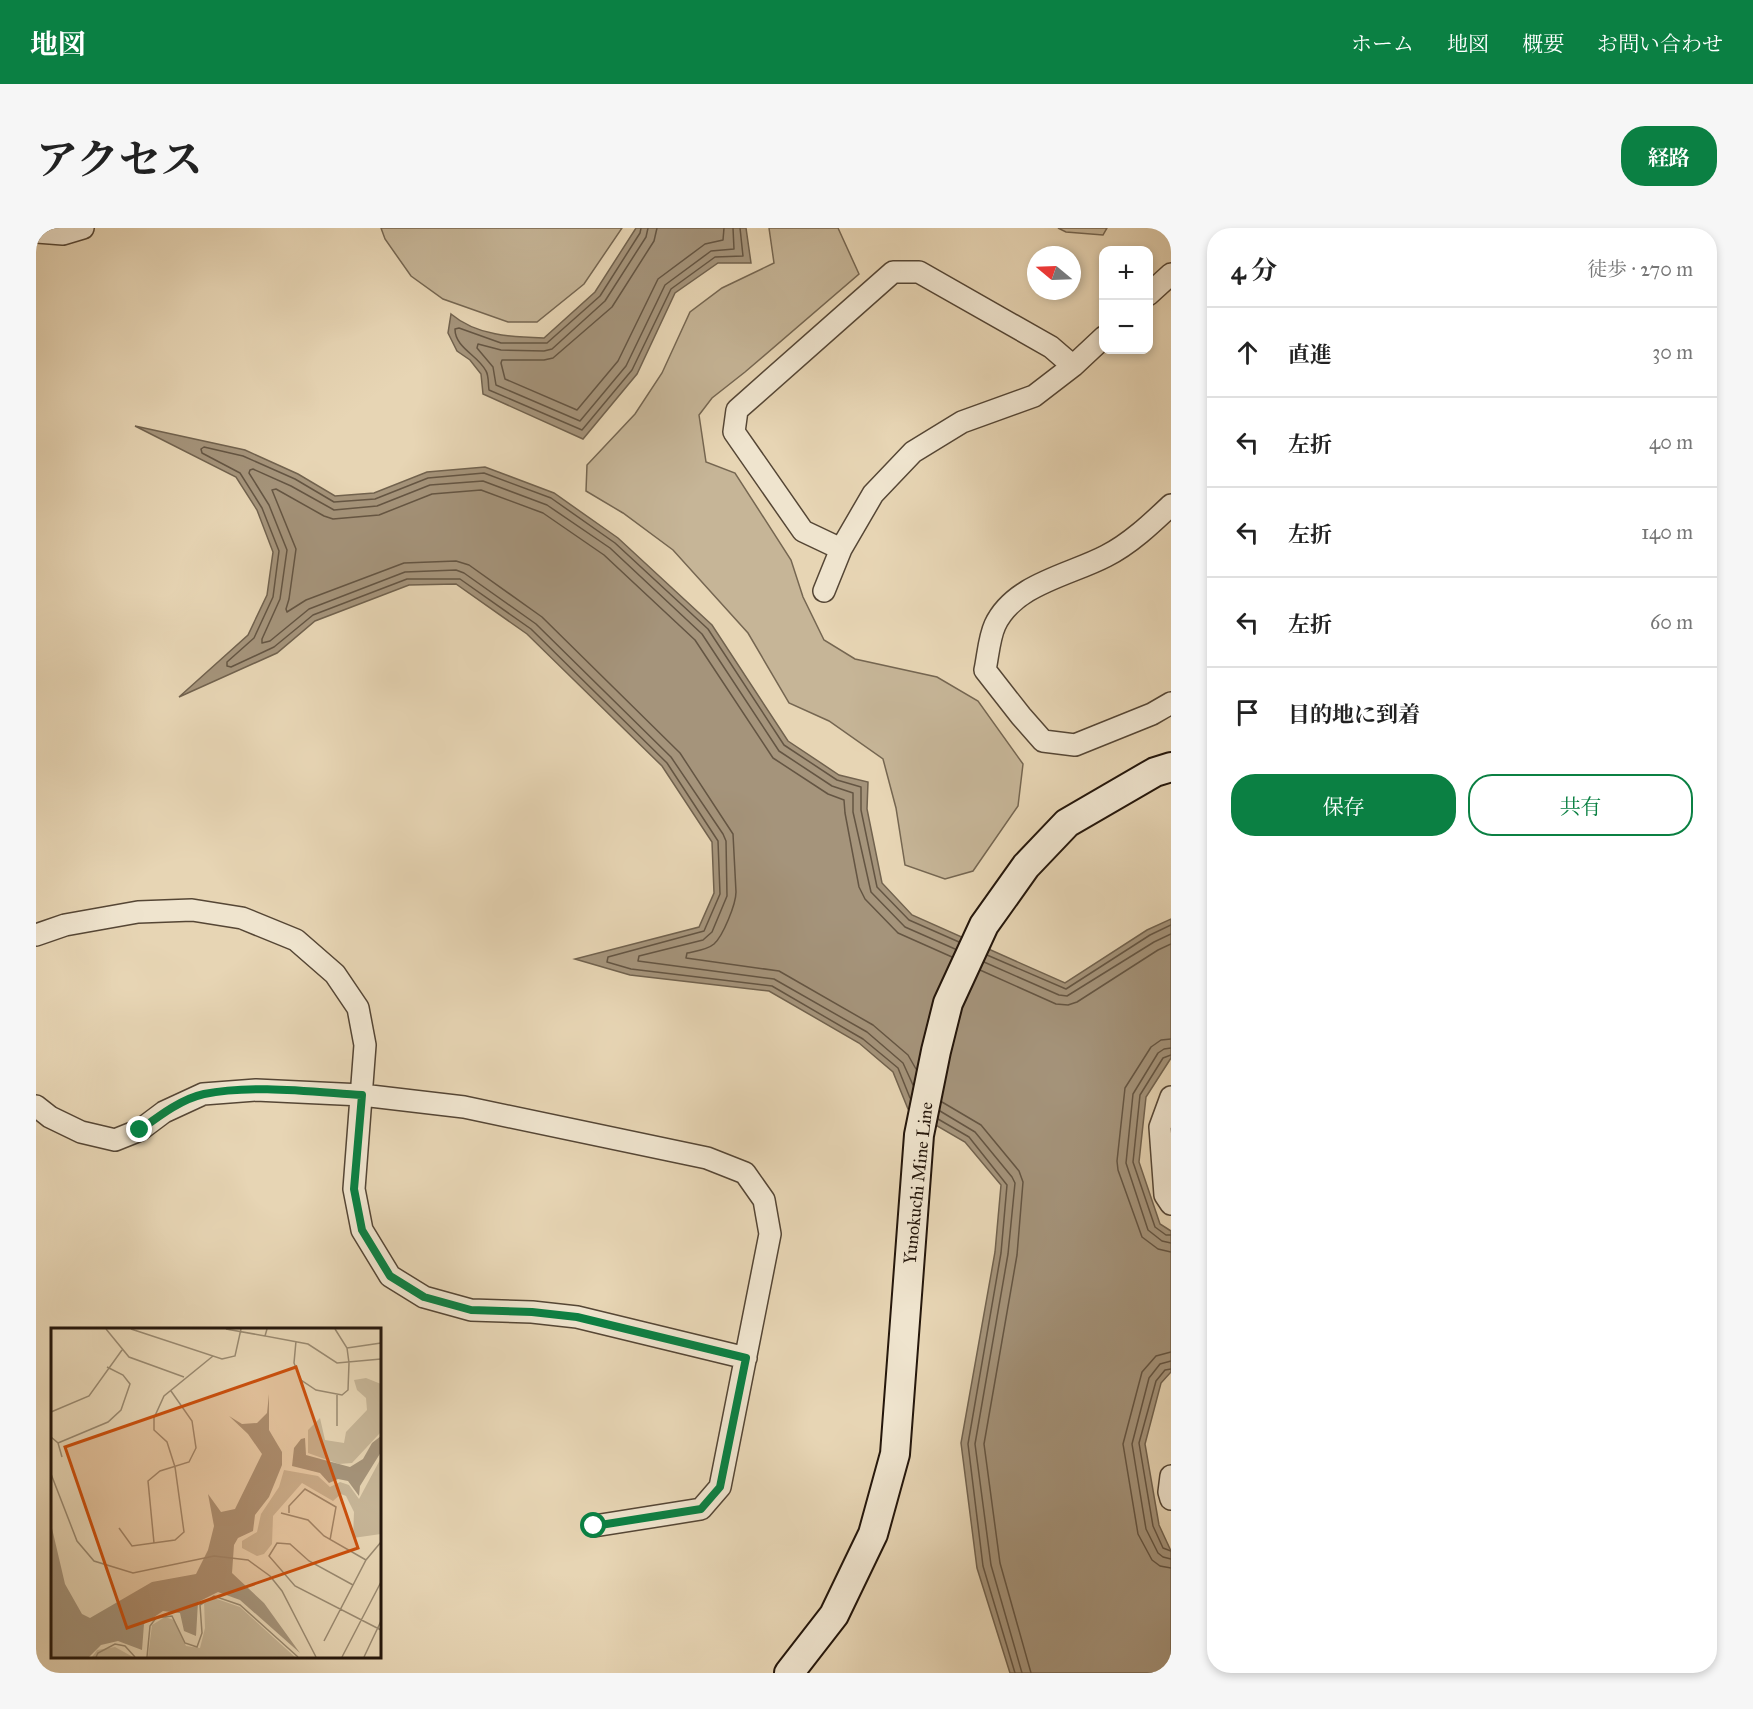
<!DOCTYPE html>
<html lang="ja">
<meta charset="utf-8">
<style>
body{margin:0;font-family:"IM FELL Great Primer","Noto Serif JP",serif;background:#f6f6f6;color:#222}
.controls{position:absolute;right:18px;top:18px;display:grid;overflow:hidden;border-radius:12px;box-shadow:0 3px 9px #0003}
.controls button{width:54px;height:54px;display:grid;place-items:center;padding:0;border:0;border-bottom:2px solid #e0e0e0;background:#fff;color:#222;font:30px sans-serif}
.compass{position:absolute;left:991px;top:18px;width:54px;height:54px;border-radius:50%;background:#fff;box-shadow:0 3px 9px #0003;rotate:289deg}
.stop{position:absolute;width:18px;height:18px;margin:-14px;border:4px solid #0b8043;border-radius:50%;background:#fff}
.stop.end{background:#0b8043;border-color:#fff;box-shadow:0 2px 6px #0008}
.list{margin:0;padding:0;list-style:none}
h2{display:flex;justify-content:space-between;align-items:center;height:78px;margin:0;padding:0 24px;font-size:26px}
h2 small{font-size:20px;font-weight:400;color:#767676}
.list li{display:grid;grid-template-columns:39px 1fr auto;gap:18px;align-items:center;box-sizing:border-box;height:90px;padding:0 24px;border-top:2px solid #e0e0e0}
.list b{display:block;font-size:22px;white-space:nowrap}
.list em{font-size:20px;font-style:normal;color:#767676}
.actions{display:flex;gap:12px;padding:18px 24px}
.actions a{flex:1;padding:14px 0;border:2px solid #0b8043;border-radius:24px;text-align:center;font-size:21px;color:#0b8043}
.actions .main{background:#0b8043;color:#fff}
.icon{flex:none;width:33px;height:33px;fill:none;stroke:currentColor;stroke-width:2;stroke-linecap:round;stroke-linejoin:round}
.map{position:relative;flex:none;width:1135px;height:1445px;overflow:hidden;border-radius:24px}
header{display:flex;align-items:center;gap:36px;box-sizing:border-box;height:84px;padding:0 30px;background:#0b8043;color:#fff}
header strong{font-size:28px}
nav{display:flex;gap:33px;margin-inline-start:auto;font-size:21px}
.intro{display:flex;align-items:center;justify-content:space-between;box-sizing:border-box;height:144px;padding:0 36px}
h1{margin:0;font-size:42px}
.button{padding:15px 27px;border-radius:24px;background:#0b8043;color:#fff;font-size:21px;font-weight:700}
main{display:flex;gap:36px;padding:0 36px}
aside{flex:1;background:#fff;border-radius:24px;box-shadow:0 3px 9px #0003}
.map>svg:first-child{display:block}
</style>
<header>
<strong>地図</strong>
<nav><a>ホーム</a><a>地図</a><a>概要</a><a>お問い合わせ</a></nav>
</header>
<div class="intro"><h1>アクセス</h1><a class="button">経路</a></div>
<main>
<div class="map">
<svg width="1135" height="1445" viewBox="0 0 1135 1445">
<rect width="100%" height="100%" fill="#e7d5b4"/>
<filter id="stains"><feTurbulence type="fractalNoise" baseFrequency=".00333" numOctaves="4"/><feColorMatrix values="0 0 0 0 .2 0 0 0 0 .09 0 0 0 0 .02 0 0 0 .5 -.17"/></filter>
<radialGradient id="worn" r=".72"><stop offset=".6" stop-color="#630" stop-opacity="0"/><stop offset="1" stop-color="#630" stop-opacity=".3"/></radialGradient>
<path fill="#c6b597" stroke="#756651" stroke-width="1.5" d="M 345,0 L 586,0 L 548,56 L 501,94 L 472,94 L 407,71 L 375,48 L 349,11 Z
M 733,0 L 802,0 L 823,46 L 709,144 L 676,170 L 663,187 L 670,234 L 699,245 L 755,332 L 767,369 L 788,412 L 819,431 L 901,449 L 942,473 L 987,536 L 982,578 L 937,643 L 909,651 L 869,637 L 860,580 L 847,531 L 793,493 L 753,475 L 712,405 L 637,322 L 587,285 L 550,263 L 551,237 L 599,186 L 626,145 L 654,84 L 686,60 L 738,35 Z
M 1022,0 L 1071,0 L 1067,7 L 1030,4 Z"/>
<path fill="#a5947b" stroke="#71624e" stroke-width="1.5" d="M 600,0 L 710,0 L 715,35 L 682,35 L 639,65 L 601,146 L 547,211 L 447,166 L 445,146 L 434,132 L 421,123 L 412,105 L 415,86 C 441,108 476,109 508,110 L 559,64 Z
M 99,198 L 209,222 L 262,246 L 299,268 L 338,265 L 391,244 L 449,239 L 518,265 L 582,310 L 676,397 L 752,513 L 803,547 L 832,554 L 831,581 L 846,655 L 876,687 L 1029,755 L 1111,702 L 1135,691 L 1135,830 L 1110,869 L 1103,934 L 1124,996 L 1135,1003 L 1135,1144 L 1125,1155 L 1109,1216 L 1123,1297 L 1135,1323 L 1135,1445 L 974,1445 L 941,1340 L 925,1215 L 959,1024 L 965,957 L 929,914 L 872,881 L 857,844 L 823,815 L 733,763 L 594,747 L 539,731 L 663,699 L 678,665 L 676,614 L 626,538 L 491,406 L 420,356 L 373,357 L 279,393 L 241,425 L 143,469 L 212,407 L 231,367 L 237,324 L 221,282 L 200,249 Z"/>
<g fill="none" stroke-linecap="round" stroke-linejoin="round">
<path stroke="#645543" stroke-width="1.5" d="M 605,0 L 604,5 L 564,68 L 511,115 L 465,115 L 423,100 L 419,101 C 419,120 442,127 450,143 C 453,148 452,156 453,162 L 546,202 L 596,142 L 635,61 L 679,29 L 707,28 L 704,0
M 612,0 L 610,9 L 569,73 L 516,121 L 508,123 L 465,122 L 442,116 L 441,120 L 457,139 L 460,157 L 544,193 L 590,138 L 629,57 L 675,23 L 698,21 L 697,0
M 621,0 L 618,13 L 576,79 L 517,130 L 508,132 L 466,132 L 465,135 L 469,151 L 541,182 L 582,133 L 622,51 L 669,16 L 687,12 L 688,0
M 951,727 L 1030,761 L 1114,707 L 1135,697
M 948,734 L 1023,767 L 1031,768 L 1118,714 L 1135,706
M 944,742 L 1020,776 L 1032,777 L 1041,774 L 1122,722 L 1135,716
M 1135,811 L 1125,812 L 1115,819 L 1089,860 L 1081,933 L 1082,942 L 1106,1009 L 1122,1021 L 1135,1024
M 1135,820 L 1128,821 L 1122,825 L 1097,866 L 1090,935 L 1112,1002 L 1126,1013 L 1135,1015
M 1135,827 L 1127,830 L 1104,867 L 1097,934 L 1119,999 L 1130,1007 L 1135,1007
M 880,841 L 872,827 L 837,797 L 743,743 L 650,730 L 651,725 C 660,723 671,722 678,716 C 687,708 700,676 700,664 L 697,606 L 644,525 L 506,389 L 433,337 L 420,333 L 368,335 L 270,372 L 251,384 L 250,381 L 253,371 L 260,321 L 236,262 L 240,261 L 288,288 L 297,291 L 343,287 L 396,266 L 445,262 L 507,285 L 568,327 L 659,412 L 737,530 L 792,566 L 808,572 L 809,585 L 823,659 L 829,671 L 862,705 L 916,729
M 877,857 L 867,835 L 831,804 L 738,751 L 602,733 L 603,728 L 667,712 L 676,704 L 691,668 L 690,613 L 687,606 L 635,529 L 500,396 L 428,345 L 420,342 L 369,344 L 273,381 L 234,413 L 226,415 L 226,411 L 244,371 L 251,322 L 233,277 L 213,245 L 214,242 L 217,241 L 255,258 L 298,282 L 341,278 L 394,257 L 447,253 L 511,277 L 574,320 L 666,406 L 743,523 L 796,558 L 817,565 L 817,584 L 835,664 L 869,699 L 919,721
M 874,870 L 862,840 L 827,811 L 736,758 L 595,741 L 571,734 L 572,729 L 668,703 L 684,666 L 682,613 L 631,535 L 495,401 L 424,351 L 371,351 L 277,387 L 238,419 L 195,439 L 191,438 L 191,434 L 218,410 L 237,369 L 243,323 L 226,280 L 204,245 L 166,225 L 165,221 L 168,219 L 207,228 L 259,251 L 298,274 L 339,271 L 392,250 L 448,245 L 515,270 L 579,315 L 672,401 L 748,517 L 801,552 L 825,559 L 825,582 L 841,659 L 873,692 L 923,714
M 906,874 L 945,897 L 983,943 L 987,954 L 981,1027 L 948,1216 L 964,1335 L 995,1445
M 904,883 L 939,904 L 976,949 L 979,955 L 972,1026 L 939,1216 L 955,1337 L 986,1445
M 902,891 L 933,909 L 971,957 L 965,1025 L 932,1216 L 947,1338 L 979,1445
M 1135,1124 L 1120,1128 L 1106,1144 L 1087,1216 L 1102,1306 L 1116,1332 L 1124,1338 L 1135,1340
M 1135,1133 L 1124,1136 L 1113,1150 L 1096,1216 L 1110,1301 L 1122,1325 L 1127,1329 L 1135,1331
M 1135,1141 L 1129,1142 L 1120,1153 L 1103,1215 L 1117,1298 L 1127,1320 L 1135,1323"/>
<defs>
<path id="minor" d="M 0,4 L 27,6 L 47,0
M 1112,67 L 1135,46
M 1135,277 C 1116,295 1094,316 1070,328 C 1034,347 978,356 959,397 C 953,410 952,428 949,442 L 985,488 L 1007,513 L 1039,517 L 1116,486 L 1135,475
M 805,321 L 767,303 L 698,204 L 701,182 L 857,44 L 883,44 L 1015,119 L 1037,138
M 788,363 L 805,321 L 837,266 L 877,224 L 926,194 L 998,168 L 1037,138 L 1068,109
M 0,707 L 29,697 L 102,684 L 156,682 L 206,690 L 260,712 L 299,746 L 322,780 L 329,817 L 318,961 L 326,1002 L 354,1048 L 388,1069 L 435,1082 L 496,1084 L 541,1089 L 710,1130
M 1135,869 L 1124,899 L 1129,967 L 1135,976
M 0,878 L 14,889 L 45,904 L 79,912 L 104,902 L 128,884 L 167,866 L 220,862 L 326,867 L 428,879 L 671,930 L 709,945 L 728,972 L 734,1006 L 684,1259 L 665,1281 L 558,1298
M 1135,1248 L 1133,1264 L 1135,1271"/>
<path id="secondary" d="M 753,1445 L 798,1387 L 837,1306 L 859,1226 L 883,907 L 900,823 L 912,775 L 948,697 L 990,638 L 1031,595 L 1119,544 L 1135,539"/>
</defs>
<use href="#minor" stroke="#554635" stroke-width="24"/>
<use href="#secondary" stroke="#24160b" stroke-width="32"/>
<use href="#minor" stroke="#efe4ce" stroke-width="21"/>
<use href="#secondary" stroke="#efe4ce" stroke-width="28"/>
</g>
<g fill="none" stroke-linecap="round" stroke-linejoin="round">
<path stroke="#0b8043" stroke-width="8" d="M 104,902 C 123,888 145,871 168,866 C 215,856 278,864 326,867 L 318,961 L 326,1002 L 354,1048 L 388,1069 L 435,1082 L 496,1084 L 541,1089 L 710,1130 L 684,1259 L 665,1281 L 558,1298"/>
</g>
<g text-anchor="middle" stroke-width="6" stroke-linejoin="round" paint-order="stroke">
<g font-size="18" fill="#24160b" stroke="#efe4ce">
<text transform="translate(882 955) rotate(-84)" y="6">Yunokuchi Mine Line</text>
</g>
</g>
<g transform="translate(15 1100)">
<rect width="330" height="330" fill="#e7d5b4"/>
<path d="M 315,50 L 330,56 L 329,105 L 301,135 L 288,136 L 257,125 L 257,102 L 269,90 L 274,112 L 293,115 L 295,104 L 316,82 L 315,70 L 306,62 L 303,52 ZM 330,130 L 330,206 L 302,210 L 303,184 L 295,168 L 290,166 L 282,173 L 251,155 L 222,188 L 221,216 L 213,226 L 206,228 L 191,220 L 191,213 L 206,204 L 210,186 L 228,159 L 233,142 L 267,148 L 279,159 L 289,154 L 298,157 L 308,171 ZM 163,270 L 189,279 L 244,329 L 97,329 L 101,297 L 114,289 L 123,292 L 135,318 L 149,320 L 154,300 L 153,273 ZM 64,319 L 82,329 L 41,329 L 46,322 Z" fill="#c6b597"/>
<path d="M 218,66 L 218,102 L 231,124 L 231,137 L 218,169 L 204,187 L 202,203 L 187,210 L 183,217 L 181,245 L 213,275 L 249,325 L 189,272 L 167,264 L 147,274 L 145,308 L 133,303 L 129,285 L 112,283 L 93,296 L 91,322 L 67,313 L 50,317 L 38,329 L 0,329 L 0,196 L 14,256 L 31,286 L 39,290 L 101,254 L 145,246 L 157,222 L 163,198 L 157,166 L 170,184 L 184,181 L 211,126 L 197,106 L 178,88 L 191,96 L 206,95 L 216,85 ZM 330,108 L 330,124 L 309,158 L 308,168 L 297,153 L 287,151 L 278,155 L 269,145 L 241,138 L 243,120 L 250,111 L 254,110 L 255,127 L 299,139 L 312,131 L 321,115 Z" fill="#a5947b"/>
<path fill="none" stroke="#998970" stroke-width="1.5" d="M 55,1 L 78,29 L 133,49M 80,1 L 171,31 L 184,28 L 190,1M 175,1 L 214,8M 216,1 L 214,8 L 257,16 L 286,35 L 330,31M 245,13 L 243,35 L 250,52 L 265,62 L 291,67 L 297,62 L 298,35 L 296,20 L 284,1M 296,20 L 330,15M 0,84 L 38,68 L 71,22M 286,98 L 286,67M 0,109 L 7,115 L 11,129M 7,115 L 57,94 L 70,82 L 79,56 L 72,47 L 56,39M 0,146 L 26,213 L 43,233 L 82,245 L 163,228 L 197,232 L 219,248 L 231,263 L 265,329M 230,185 L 257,192 L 273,208 L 315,232M 238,185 L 238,178 L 254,161 L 285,179 L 279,212M 68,200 L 81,218 L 124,212 L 133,204 L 124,139 L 116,114 L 103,102 L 103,90 L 113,68 L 162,28M 103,215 L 97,153 L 109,143 L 138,134 L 145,120 L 141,93 L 120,63M 302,257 L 258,233 L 239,216 L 226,215 L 218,228 L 244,258 L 330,302M 273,313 L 315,232 L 330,214M 45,329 L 47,325 L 64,316 L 74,318 L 84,329M 96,329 L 99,298 L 105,290 L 121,288 L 134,315 L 146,319 L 151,305 L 149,277 L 163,268 L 189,277 L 247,329M 291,329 L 330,254M 313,329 L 330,293"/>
<path fill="#cb4f0c" fill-opacity="0.15" stroke="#cb4f0c" stroke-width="3" d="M 245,39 L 307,220 L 76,300 L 14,119 Z"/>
<rect width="330" height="330" fill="none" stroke="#24160b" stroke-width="3"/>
</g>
<rect width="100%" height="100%" filter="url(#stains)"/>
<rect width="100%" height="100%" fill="url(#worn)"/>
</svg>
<div class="controls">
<button>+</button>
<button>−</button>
</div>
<svg class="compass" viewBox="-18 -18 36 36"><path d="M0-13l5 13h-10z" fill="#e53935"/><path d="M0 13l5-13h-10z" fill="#767676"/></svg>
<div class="stop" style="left:558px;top:1298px"></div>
<div class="stop end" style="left:104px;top:902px"></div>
</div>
<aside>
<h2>4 分<small>徒歩 · 270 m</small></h2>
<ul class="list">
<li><svg class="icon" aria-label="ahead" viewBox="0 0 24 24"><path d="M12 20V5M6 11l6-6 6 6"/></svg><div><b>直進</b></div><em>30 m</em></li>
<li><svg class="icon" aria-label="left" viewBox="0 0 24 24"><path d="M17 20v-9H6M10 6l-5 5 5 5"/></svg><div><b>左折</b></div><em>40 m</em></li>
<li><svg class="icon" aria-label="left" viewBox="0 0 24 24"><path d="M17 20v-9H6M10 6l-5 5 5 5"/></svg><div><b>左折</b></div><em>140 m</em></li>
<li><svg class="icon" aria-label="left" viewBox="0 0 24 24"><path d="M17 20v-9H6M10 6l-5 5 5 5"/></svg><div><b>左折</b></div><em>60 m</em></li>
<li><svg class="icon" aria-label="arrive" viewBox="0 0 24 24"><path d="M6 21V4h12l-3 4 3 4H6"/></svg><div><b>目的地に到着</b></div></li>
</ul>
<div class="actions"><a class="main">保存</a><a>共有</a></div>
</aside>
</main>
